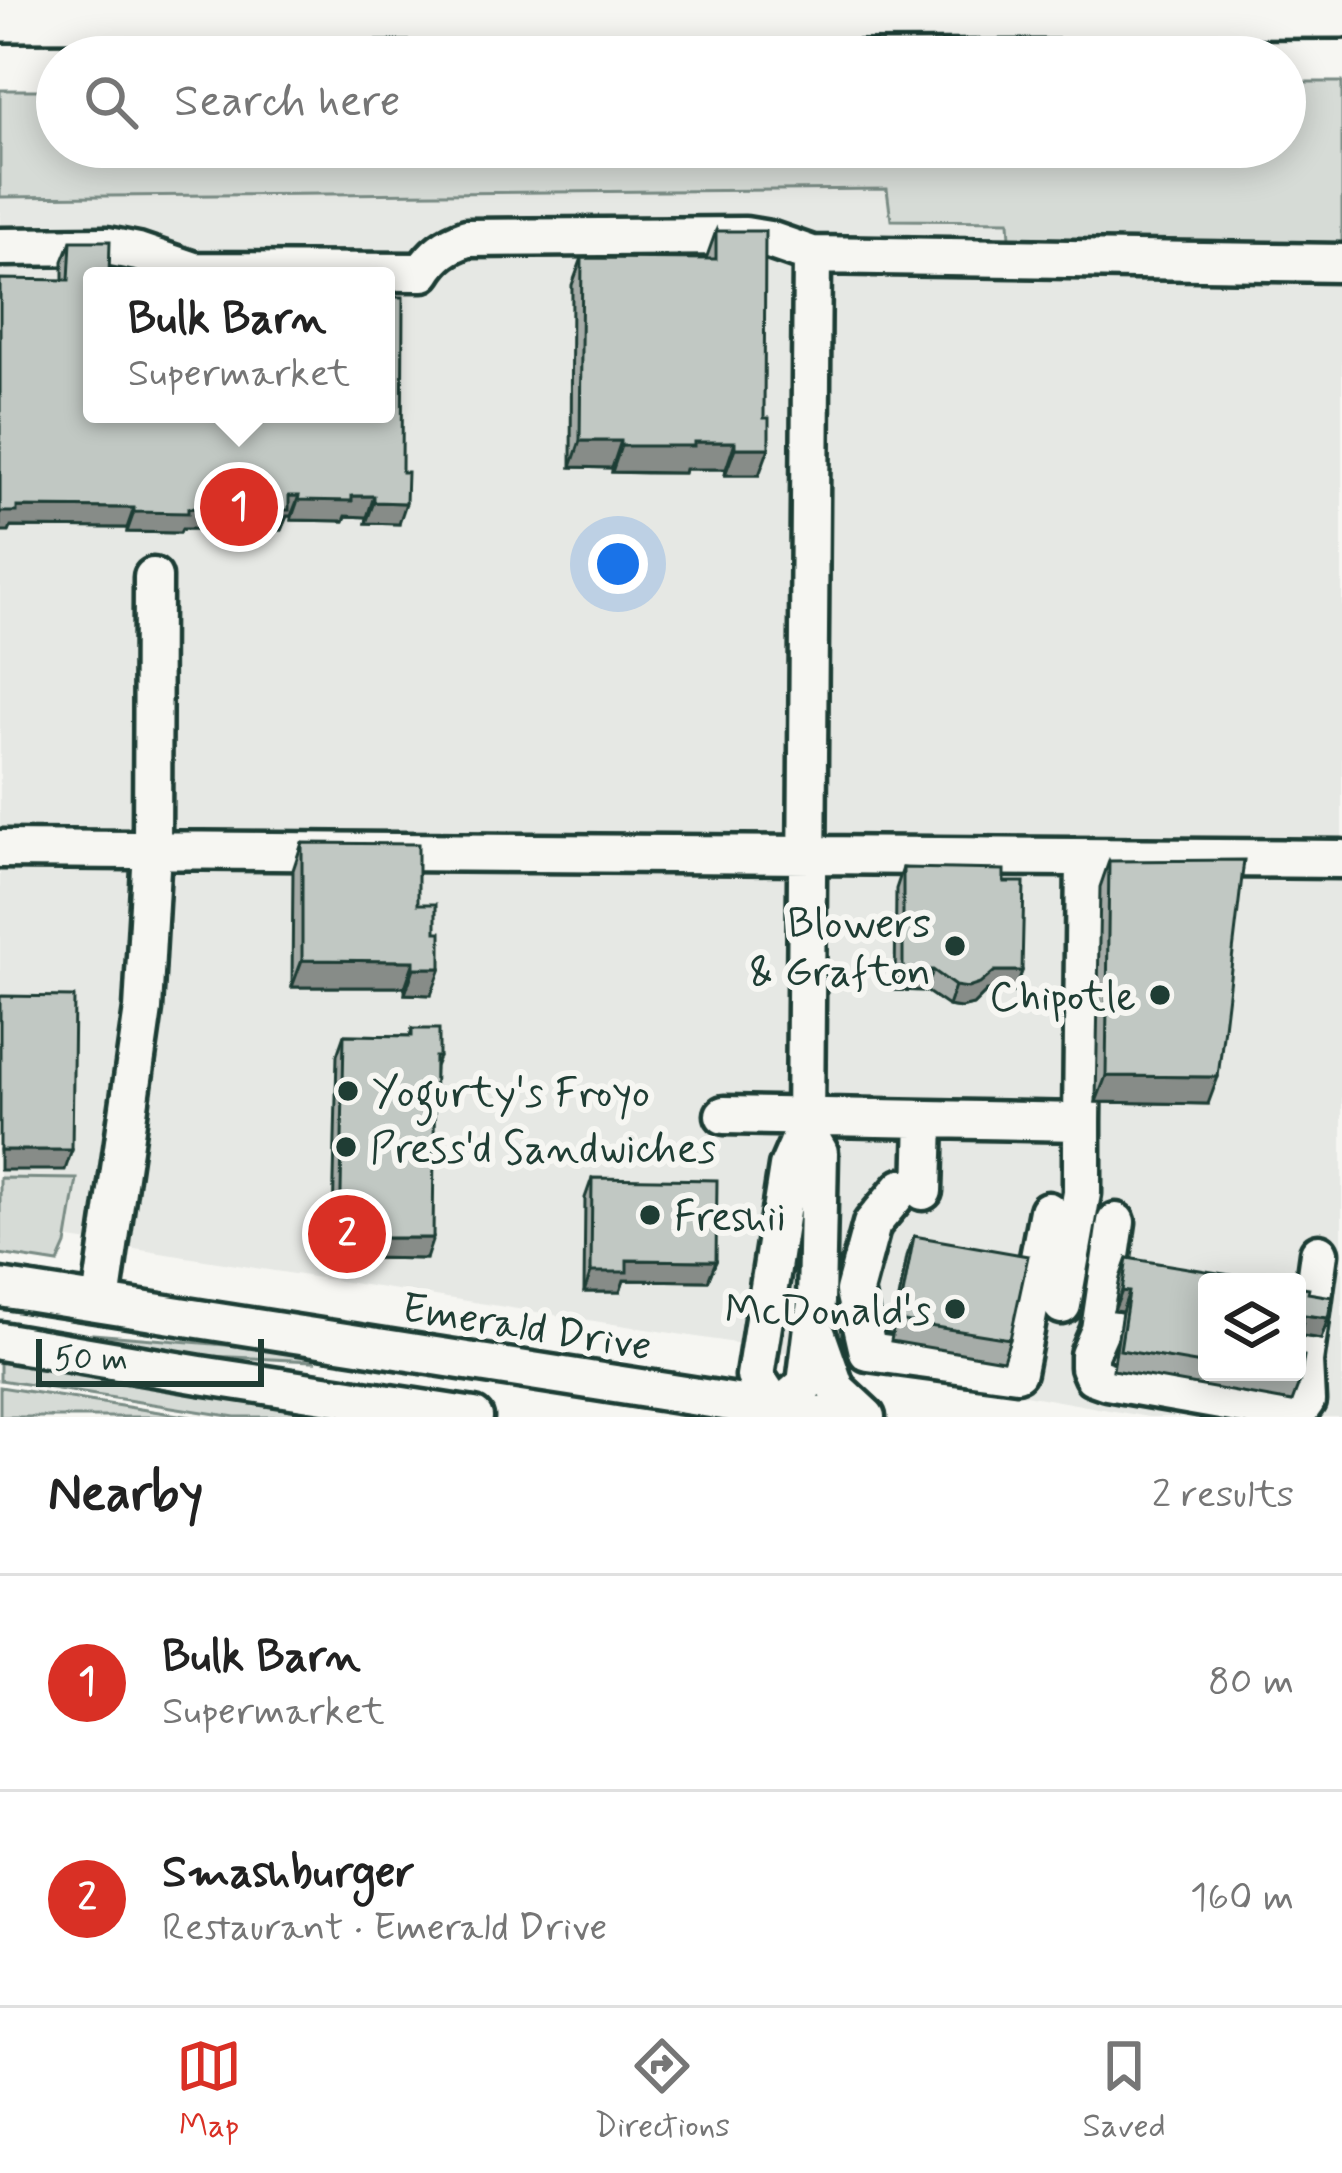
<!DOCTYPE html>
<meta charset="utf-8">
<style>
body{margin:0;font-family:Mynerve,sans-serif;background:#f2f2f2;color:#222}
.controls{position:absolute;right:36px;bottom:36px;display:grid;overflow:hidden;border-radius:12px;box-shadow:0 6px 30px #0003}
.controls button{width:108px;height:108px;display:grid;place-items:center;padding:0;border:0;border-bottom:3px solid #e0e0e0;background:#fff;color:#222;font:60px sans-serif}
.scale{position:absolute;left:36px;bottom:30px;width:228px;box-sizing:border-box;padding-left:12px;border:6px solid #1f3d34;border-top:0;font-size:33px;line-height:42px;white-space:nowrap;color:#1f3d34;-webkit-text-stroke:9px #f6f6f2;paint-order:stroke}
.you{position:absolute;left:618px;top:564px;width:42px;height:42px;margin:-30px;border:9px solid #fff;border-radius:50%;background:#1a73e8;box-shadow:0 0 0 18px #1a73e833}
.badge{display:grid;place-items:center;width:78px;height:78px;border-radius:50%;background:#d93025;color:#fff;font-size:39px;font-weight:700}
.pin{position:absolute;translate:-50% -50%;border:6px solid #fff;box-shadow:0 3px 12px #0006}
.popup{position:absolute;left:83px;top:267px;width:312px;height:156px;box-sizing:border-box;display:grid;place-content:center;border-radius:12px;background:#fff;filter:drop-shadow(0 3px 9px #0005);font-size:39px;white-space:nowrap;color:#767676}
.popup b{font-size:45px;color:#222}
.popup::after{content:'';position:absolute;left:50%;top:100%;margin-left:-24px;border:24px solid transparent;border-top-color:#fff}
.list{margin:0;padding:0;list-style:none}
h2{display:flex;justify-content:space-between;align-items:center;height:156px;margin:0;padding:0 48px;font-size:51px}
h2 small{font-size:39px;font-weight:400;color:#767676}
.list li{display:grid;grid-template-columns:78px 1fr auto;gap:36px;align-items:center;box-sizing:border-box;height:216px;padding:0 48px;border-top:3px solid #e0e0e0}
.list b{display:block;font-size:45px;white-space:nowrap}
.list p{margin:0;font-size:39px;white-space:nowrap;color:#767676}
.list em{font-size:39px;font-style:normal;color:#767676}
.icon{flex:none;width:66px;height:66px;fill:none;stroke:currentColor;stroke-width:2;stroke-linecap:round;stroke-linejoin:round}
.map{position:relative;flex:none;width:1342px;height:1417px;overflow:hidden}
.search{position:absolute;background:#fff;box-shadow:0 6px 30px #0003;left:36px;right:36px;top:36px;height:132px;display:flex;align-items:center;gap:30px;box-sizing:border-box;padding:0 42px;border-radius:66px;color:#767676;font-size:45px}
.sheet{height:588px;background:#fff}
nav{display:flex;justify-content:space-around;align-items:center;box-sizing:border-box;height:168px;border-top:3px solid #e0e0e0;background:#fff;font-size:33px;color:#767676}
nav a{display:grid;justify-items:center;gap:6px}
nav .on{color:#d93025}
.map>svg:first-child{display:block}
</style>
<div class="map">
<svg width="1342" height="1417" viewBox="0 0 1342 1417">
<rect width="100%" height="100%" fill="#f6f6f2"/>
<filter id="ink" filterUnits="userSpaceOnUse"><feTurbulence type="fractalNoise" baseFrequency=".00833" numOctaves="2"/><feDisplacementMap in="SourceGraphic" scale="24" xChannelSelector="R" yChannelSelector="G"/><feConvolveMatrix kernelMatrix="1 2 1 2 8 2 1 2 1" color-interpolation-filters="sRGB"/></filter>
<g filter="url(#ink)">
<path fill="#e6e8e4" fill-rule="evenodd" d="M 916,189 L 1342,206 L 1342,1417 L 1148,1417 L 729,1342 L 0,1228 L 0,197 ZM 92,276 L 386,276 L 386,414 L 92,414 ZM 1207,1282 L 1297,1282 L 1297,1372 L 1207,1372 Z"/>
<path fill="#d6dbd6" stroke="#7a8c85" stroke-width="3" d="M 1285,82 L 1342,82 L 1342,244 L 1010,239 L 1009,221 L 891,220 L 887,189 L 0,197 L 0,90 L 57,90 L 57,147 L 1285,147 Z
M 0,1178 L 77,1179 L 66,1245 L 58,1263 L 0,1254 Z
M 93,1334 L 250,1347 L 311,1356 L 314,1361 L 188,1355 L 93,1340 Z
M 0,1362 L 352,1417 L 235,1417 L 0,1380 Z
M 0,1387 L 191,1417 L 0,1417 Z"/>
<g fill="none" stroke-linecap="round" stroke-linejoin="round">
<defs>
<path id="minor" d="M 0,247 L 107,246 L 138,252 L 194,271 L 423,272 C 434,254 447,245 467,238 L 745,236 L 769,240 L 812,255 L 1342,263
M 0,849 L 1342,859
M 724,1115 L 1082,1122 L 1085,858
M 902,1188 L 872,1224 L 854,1291 L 868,1352 L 1017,1372 L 1048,1211
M 923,1191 L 925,1119
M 1116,1222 L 1100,1330 L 1089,1355 L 1089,1367 L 1093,1376 L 1107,1381 L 1278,1411 L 1301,1408 L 1306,1401 L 1304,1362 L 1319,1253
M 0,1288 L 826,1417
M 101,1302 L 143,1009 L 152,851 L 153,577
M 1062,1305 L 1082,1193 L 1082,1122
M 817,1335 L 836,1389 L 866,1417
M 0,1341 L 200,1375 L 474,1417
M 777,1409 L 755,1376 L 788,1167 L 805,1128 L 812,255
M 777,1409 L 806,1384 L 816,1302 L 819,1152 L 805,1128"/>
<path id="highway" d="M 0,15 L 1342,11"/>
</defs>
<use href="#minor" stroke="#1f3d34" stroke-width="45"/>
<use href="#highway" stroke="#1f3d34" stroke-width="60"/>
<use href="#minor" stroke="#f6f6f2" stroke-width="36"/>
<use href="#highway" stroke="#f6f6f2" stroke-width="51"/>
</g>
<path fill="#a6aca8" stroke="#1f3d34" stroke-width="3" d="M 716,231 L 759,475 L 725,475 L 726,469 L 685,469 L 684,473 L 646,473 L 612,472 L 612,468 L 571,467 L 572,285 L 582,258 L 706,259 Z
M 71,241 L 92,414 L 386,414 L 399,524 L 366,523 L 367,517 L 346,516 L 344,521 L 291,520 L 291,516 L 287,516 L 281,530 L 272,530 L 271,534 L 218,534 L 218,529 L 182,529 L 180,533 L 127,532 L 127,528 L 11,527 L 9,532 L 63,280 L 63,261 Z
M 302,843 L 418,904 L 431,995 L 405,994 L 405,987 L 292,987 L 293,870 Z
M 1109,861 L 1208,1104 L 1096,1102 L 1100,887 Z
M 903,868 L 1004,882 L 1022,971 L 1015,992 L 987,991 L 973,1005 L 961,1008 L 948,1006 L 926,991 L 895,990 L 896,889 Z
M 412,1029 L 439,1057 L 435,1067 L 426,1259 L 368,1258 L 366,1265 L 332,1264 L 337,1055 L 344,1035 L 410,1036 Z
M 592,1178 L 716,1261 L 708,1281 L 624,1280 L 620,1292 L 584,1292 L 585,1198 Z
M 914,1236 L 1010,1339 L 1003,1360 L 891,1341 L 907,1256 Z
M 1127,1258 L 1207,1282 L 1207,1372 L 1297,1372 L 1297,1286 L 1308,1293 L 1328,1318 L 1321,1339 L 1301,1336 L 1298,1355 L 1300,1381 L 1292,1402 L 1113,1370 L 1122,1312 L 1114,1311 L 1120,1278 Z"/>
<path fill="#878c88" stroke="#1f3d34" stroke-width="3" d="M 580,441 L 621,441 L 612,468 L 571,467 Z
M 694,442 L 735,442 L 726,469 L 685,469 L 684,473 L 612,472 L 621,446 Z
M 735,448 L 769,448 L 759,475 L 725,475 Z
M 289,496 L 299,496 L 291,516 L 287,516 L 281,530 L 272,530 L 271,534 L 218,534 L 225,513 Z
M 352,496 L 374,496 L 367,517 L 346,516 L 344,521 L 291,520 L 298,500 Z
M 374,502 L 406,503 L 399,524 L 366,523 Z
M 17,507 L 134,508 L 127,528 L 11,527 L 9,532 L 0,532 L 0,512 Z
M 188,508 L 225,509 L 218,529 L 182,529 L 180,533 L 127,532 L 134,512 Z
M 302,960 L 414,961 L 405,987 L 292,987 Z
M 414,968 L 441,968 L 431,995 L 405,994 Z
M 903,970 L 933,970 L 926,991 L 895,990 Z
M 995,971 L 1022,971 L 1015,992 L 987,991 L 973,1005 L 961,1008 L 948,1006 L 955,986 Z
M 1106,1076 L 1218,1077 L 1208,1104 L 1096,1102 Z
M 0,1150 L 72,1150 L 65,1170 L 0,1170 Z
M 373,1238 L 433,1238 L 426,1259 L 368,1258 L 366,1265 L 332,1264 L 340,1244 Z
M 627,1260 L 716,1261 L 708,1281 L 624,1280 L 620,1292 L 584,1292 L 591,1272 Z
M 1122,1291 L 1129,1292 L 1122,1312 L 1114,1311 Z
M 1304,1315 L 1328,1318 L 1321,1339 L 1297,1335 Z"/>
<path fill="#c1c8c3" stroke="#1f3d34" stroke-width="3" d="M 716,231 L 765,231 L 764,418 L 769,418 L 769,448 L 735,448 L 735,442 L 694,442 L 694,446 L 621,446 L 621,441 L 580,441 L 582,258 L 716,259 Z
M 71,241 L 110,241 L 109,276 L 92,276 L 92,414 L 386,414 L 386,297 L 403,297 L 402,472 L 407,472 L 406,503 L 374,502 L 374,496 L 352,496 L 352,501 L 298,500 L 299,496 L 289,496 L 289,510 L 278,510 L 278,514 L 225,513 L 225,509 L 188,508 L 188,513 L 134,512 L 134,508 L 17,507 L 17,512 L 0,512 L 0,279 L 69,280 Z
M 302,843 L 418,844 L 418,904 L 436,904 L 436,932 L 441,932 L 441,968 L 414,968 L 414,961 L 302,960 Z
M 1244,860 L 1218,1077 L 1106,1076 L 1109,861 Z
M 903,868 L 1004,870 L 1004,882 L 1024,882 L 1022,971 L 995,971 L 980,984 L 968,988 L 955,986 L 933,970 L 903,970 Z
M 0,996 L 74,997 L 72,1150 L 0,1150 Z
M 412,1029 L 439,1029 L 439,1057 L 435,1057 L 433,1238 L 373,1238 L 373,1244 L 340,1244 L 344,1035 L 412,1036 Z
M 592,1178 L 717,1180 L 716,1261 L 627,1260 L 627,1272 L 591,1272 Z
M 914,1236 L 1028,1256 L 1010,1339 L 898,1321 Z
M 1127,1258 L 1273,1282 L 1207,1282 L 1207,1365 L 1120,1350 L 1129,1292 L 1122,1291 Z
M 1297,1286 L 1309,1288 L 1308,1293 L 1332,1297 L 1328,1318 L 1304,1315 L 1298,1355 L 1304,1356 L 1300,1381 L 1247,1372 L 1297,1372 Z"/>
</g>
<g fill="#1f3d34" stroke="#f6f6f2" stroke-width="4.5">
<circle cx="955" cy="946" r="12"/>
<circle cx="1160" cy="995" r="12"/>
<circle cx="348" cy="1091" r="12"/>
<circle cx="346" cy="1147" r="12"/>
<circle cx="650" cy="1215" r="12"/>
<circle cx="955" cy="1309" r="12"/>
</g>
<g text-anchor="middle" stroke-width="12" stroke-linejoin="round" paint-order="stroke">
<g font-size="42" fill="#1f3d34" stroke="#f6f6f2" text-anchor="end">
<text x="931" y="937">Blowers<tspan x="931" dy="48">&amp; Grafton</tspan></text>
<text x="1136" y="1010">Chipotle</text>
<text x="372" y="1106" text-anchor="start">Yogurty's Froyo</text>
<text x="370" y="1162" text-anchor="start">Press'd Sandwiches</text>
<text x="674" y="1230" text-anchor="start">Freshii</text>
<text x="931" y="1324">McDonald's</text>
</g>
<g font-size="42" fill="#1f3d34" stroke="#f6f6f2">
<text transform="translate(527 1325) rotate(9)" y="15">Emerald Drive</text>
</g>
</g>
</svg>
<div class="controls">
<button><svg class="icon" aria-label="layers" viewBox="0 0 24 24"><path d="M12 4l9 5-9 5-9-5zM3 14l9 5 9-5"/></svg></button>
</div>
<div class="scale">50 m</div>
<div class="you"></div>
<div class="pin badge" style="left:239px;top:507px">1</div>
<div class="popup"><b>Bulk Barn</b>Supermarket</div>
<div class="pin badge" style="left:347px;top:1234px">2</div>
<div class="search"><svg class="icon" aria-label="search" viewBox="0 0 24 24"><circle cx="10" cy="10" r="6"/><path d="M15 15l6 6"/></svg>Search here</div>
</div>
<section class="sheet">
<h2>Nearby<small>2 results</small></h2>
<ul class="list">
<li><span class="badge">1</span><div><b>Bulk Barn</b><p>Supermarket</p></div><em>80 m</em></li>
<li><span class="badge">2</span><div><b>Smashburger</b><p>Restaurant · Emerald Drive</p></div><em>160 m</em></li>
</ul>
</section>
<nav>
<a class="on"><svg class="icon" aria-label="map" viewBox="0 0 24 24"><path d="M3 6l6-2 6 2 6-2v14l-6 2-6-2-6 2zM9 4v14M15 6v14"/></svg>Map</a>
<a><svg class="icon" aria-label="directions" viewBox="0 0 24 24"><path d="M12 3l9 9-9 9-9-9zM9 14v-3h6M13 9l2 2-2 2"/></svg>Directions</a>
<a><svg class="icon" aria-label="saved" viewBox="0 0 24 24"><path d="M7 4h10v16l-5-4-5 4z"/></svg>Saved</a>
</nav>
